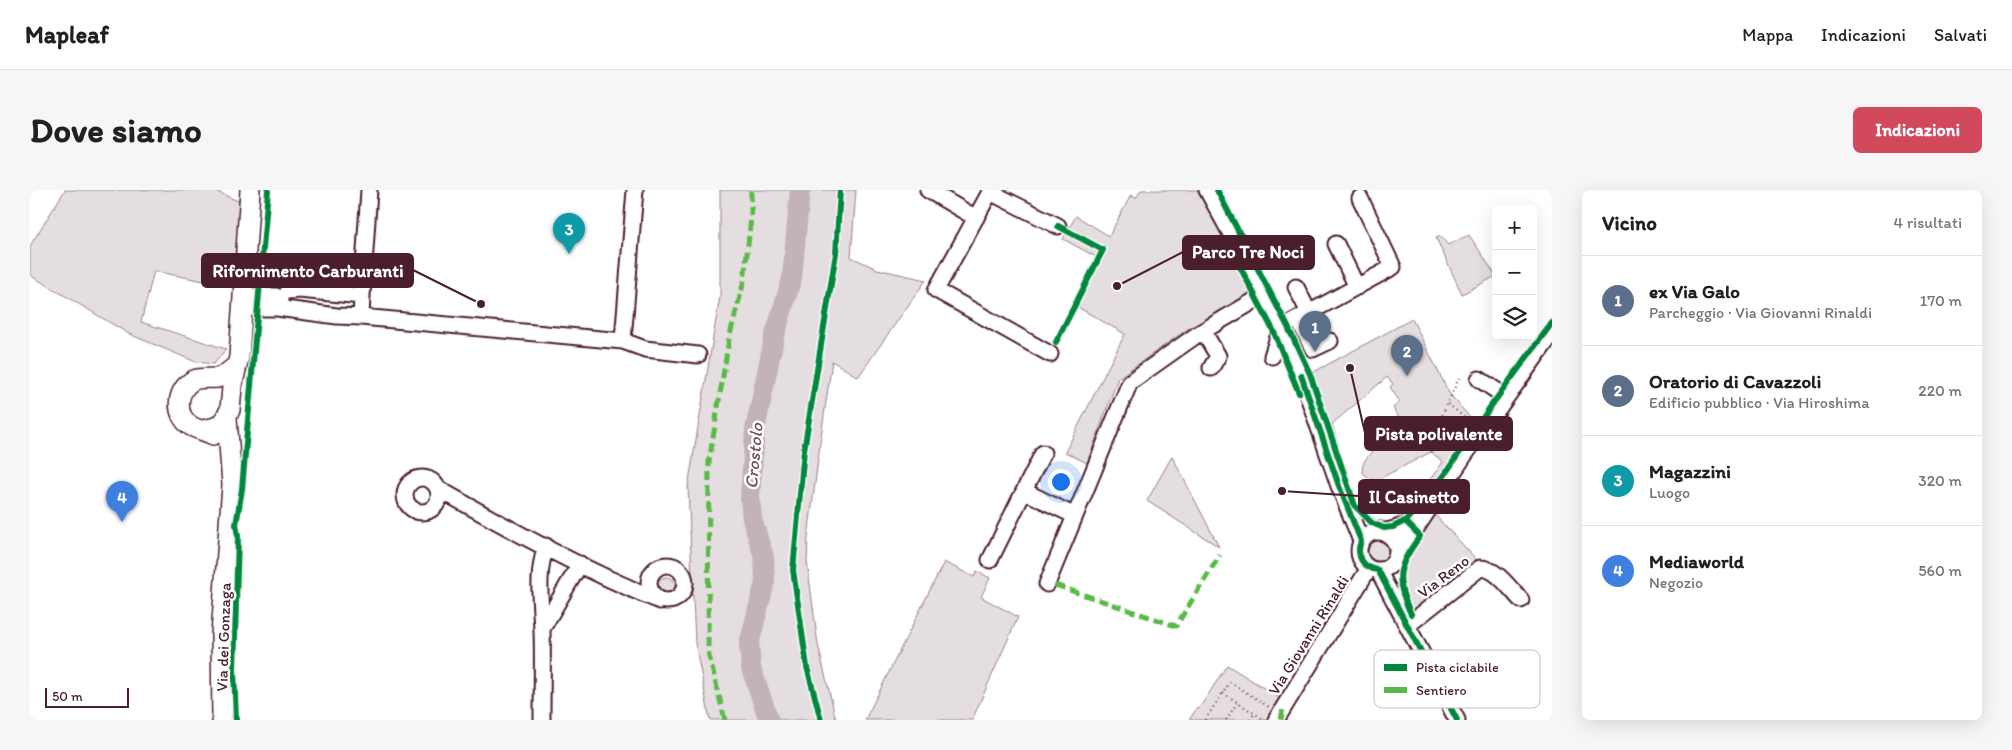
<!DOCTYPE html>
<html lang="it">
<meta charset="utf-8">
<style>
body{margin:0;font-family:Itim,sans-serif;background:#f6f6f6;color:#202124}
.controls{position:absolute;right:15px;top:15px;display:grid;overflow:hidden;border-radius:8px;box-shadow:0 5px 20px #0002}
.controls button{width:45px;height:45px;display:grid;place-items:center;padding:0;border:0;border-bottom:1px solid #e0e0e0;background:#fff;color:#202124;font:25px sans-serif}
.scale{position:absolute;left:15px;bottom:12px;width:84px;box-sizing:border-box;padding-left:5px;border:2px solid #4a1f2b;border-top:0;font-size:14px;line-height:18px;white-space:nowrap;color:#4a1f2b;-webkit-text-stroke:4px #fff;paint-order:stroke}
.you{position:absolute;left:1030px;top:291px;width:18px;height:18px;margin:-12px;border:4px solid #fff;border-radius:50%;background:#1a73e8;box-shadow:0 0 0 8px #1a73e833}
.badge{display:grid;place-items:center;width:32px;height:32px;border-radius:50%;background:#d1495b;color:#fff;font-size:16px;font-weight:700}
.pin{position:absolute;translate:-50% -41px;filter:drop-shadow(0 1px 2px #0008)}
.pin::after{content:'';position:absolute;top:26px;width:18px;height:15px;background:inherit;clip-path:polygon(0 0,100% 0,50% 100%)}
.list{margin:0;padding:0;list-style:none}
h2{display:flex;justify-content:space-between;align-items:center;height:65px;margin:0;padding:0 20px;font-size:21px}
h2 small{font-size:16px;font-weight:400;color:#757577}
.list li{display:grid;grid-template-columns:32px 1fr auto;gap:15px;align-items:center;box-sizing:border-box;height:90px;padding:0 20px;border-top:1px solid #e0e0e0}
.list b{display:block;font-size:19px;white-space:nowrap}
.list p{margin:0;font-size:16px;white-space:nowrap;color:#757577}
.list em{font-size:16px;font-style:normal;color:#757577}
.icon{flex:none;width:28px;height:28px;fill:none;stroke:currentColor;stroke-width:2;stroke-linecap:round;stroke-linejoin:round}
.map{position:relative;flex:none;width:1522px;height:530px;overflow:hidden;border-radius:8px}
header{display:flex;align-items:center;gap:30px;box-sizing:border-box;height:70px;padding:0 25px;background:#fff;border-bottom:1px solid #e0e0e0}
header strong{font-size:24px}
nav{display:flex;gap:28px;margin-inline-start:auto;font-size:18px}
.intro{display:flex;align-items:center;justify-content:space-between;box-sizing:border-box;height:120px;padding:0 30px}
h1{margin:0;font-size:35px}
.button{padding:12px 22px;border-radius:8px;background:#d1495b;color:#fff;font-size:18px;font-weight:700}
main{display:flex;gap:30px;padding:0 30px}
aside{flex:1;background:#fff;border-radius:8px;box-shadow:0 5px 20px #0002}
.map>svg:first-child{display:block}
</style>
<header>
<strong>Mapleaf</strong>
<nav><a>Mappa</a><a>Indicazioni</a><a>Salvati</a></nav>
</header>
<div class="intro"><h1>Dove siamo</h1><a class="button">Indicazioni</a></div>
<main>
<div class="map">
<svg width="1522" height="530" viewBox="0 0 1522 530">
<rect width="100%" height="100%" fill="#fff"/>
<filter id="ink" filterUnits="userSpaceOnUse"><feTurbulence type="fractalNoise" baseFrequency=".02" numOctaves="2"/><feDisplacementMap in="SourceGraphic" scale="10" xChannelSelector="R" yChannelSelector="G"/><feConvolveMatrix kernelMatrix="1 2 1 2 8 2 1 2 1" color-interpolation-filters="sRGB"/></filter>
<g filter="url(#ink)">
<path fill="#e5dee0" stroke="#987e86" d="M 35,0 L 183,0 L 215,14 L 209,98 L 124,81 L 111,132 L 196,159 L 184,174 L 166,172 L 99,144 L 0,85 L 0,56 Z
M 690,0 L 826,0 L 821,67 L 847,79 L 896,90 L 828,187 L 802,171 L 791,246 L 778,347 L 777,372 L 788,455 L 806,530 L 680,530 L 665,453 L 658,297 L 690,106 Z
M 1111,0 L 1177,0 L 1234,105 L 1168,144 L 1162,136 L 1088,188 L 1057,273 L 1035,262 L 1095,144 L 1044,115 L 1068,68 L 1033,49 L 1046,26 L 1079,46 L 1101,5 L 1106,8 Z
M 1439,45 L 1466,86 L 1432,104 L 1406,48 L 1410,46 L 1418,55 Z
M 1382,129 L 1419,203 L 1448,237 L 1417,281 L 1388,317 L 1375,331 L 1354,338 C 1320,324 1323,304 1311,273 L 1314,272 L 1325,307 L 1330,317 L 1346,330 L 1359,332 L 1375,323 L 1413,272 L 1401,262 L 1349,289 C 1327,289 1329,274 1342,262 L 1340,258 L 1360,243 L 1369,244 L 1371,236 L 1368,235 L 1369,228 L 1363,218 L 1370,212 L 1360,197 L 1363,194 L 1357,187 L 1302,234 L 1310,260 L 1307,261 L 1280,184 Z
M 1142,266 L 1189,357 L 1117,311 Z
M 1405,325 L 1446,369 L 1387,422 L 1379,420 C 1358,377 1381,359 1405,325 Z
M1337 361a11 11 0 1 1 22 0a11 11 0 1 1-22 0Z
M 914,372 L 944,387 L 947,381 L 960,388 L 951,407 L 988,427 L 942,530 L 835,530 Z
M627 396a9 9 0 1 1 18 0a9 9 0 1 1-18 0Z
M 1197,475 L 1253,510 L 1240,530 L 1159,530 L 1167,518 L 1169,519 Z"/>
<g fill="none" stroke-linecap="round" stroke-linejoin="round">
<path stroke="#c1b3b6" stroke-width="20" d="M 739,530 L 721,478 L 720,467 L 719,454 L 735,392 L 734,367 L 722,329 L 720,307 L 725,240 L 744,148 L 762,88 L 770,0"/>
<defs>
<path id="minor" d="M 898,0 L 946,28
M 960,0 L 960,2 L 1028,36
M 1177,0 L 1234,105 L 1268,177 L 1309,296 L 1331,351
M 960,2 L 906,100 L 1020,164
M 1306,54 L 1327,97
M 1266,97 L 1279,123
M 332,106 L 339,0
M 212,118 L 247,118 L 250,110 L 246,106 L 213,106
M 247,118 L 307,126 L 331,127 L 332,106 L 269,100 L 258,101
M 331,127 L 593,151 L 615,159 L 668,165
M 1272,137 L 1283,159 L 1300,151
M 1173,141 L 1188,166 L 1181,178
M 593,151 L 605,0
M 1242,166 L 1251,138 L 1363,77 L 1330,8
M 1449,189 L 1476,207
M375 305a17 17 0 1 1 34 0a17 17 0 1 1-34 0Z
M 407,298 C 479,339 553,380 630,411
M 994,301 L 1013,263
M1329 361a19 19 0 1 1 38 0a19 19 0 1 1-38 0Z
M 1354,342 L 1375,336 L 1391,324
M 1367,357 L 1383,343 L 1434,266 L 1522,144
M 960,370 L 994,301 L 1045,326
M619 393a18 18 0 1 1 36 0a18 18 0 1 1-36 0Z
M 1348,380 L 1427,530
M 1017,394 L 1100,192 L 1168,144 L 1234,105
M 1378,435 L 1450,378 C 1467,378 1480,399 1491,410
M 512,439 L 550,374
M 512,530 C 512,500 513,470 512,441 C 511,411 506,385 516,356
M 1246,530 L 1339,378"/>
<path id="major" d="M 173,240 L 186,237 L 192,233 L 200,220 L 202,197 L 209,167 L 220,0
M 183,245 C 176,241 168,240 161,236 C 144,225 146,199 164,190 C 172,187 179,189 187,188 C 195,186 201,180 207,175
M 192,530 L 191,444 L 202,295 L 197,228"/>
</defs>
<use href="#minor" stroke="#4a1f2b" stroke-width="19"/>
<use href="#major" stroke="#4a1f2b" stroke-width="22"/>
<path stroke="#4a1f2b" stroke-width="2" stroke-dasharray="1 4" stroke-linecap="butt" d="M 1418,214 L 1441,233
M 1401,262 L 1399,256 L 1401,250 L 1429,188
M 1193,503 L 1233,529
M 1175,530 L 1200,492 L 1239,517
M 1196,530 L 1207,513
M 1220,530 L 1224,524"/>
<use href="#minor" stroke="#fff" stroke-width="15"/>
<use href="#major" stroke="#fff" stroke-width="19"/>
<path stroke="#58b947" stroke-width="5" stroke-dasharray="10 5" stroke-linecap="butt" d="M 1025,395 L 1146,436 L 1190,365
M 695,530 L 678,462 L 679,272 L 699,149 L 714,91 L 721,27 L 721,0
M 1251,530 L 1253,518"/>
<defs>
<path id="cycleway" d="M 1187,0 L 1257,135 L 1280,184 L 1325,316 L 1342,333 L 1354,338 L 1363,337 L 1375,331 L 1388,317 L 1417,281 L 1461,216 L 1522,133
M 1211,45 L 1197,52 L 1243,140 L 1269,203
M 1026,152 L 1073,60 L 1028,36
M 1271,185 L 1309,296 L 1331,351 C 1325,366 1333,378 1348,380 L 1427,530
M 1375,331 L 1390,346 C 1367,377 1364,389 1381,424
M 206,530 L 204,480 L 208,346 L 206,335 L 212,299 L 238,0
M 791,530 L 777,477 L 763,380 L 774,260 L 806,63 L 810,0"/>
</defs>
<use href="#cycleway" stroke="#fff" stroke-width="9"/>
<use href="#cycleway" stroke="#00873e" stroke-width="6"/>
</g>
</g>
<g text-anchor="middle" stroke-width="5" stroke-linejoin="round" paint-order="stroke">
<g font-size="16" fill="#4a1f2b" stroke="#fff">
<text transform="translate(1413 386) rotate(-37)" y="6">Via Reno</text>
<text transform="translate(1278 445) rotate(-58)" y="6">Via Giovanni Rinaldi</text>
<text transform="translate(193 447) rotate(-88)" y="6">Via dei Gonzaga</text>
</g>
<g font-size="18" font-style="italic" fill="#74535c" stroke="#fff">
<text transform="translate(724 266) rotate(-85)" y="6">Crostolo</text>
</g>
</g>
<rect x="1344" y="460" width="166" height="58" rx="8" fill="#fff" stroke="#c9bcbf" stroke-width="1"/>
<rect x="1354" y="474" width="23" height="7" fill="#00873e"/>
<rect x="1354" y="497" width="23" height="6" fill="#58b947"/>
<g font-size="14" fill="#4a1f2b">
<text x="1386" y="482">Pista ciclabile</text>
<text x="1386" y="505">Sentiero</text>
</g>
<path fill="none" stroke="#4a1f2b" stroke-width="2" d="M1087 96L1153 62M451 114L383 80M1320 178L1335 243M1252 301L1329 306"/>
<g fill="#4a1f2b" stroke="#fff" stroke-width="2">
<circle cx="1087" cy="96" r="5"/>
<circle cx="451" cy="114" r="5"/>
<circle cx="1320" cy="178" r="5"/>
<circle cx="1252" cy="301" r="5"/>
</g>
<g fill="#4a1f2b" stroke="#4a1f2b" stroke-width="2">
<rect x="1153" y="46" width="131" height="33" rx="5"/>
<rect x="172" y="64" width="211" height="33" rx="5"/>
<rect x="1335" y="227" width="147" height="33" rx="5"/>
<rect x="1329" y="290" width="110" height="33" rx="5"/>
</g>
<g font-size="18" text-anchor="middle" font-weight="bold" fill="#fff">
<text x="1218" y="68">Parco Tre Noci</text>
<text x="278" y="87">Rifornimento Carburanti</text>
<text x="1409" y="250">Pista polivalente</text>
<text x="1384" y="313">Il Casinetto</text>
</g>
</svg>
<div class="controls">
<button>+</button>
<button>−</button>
<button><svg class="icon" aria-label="layers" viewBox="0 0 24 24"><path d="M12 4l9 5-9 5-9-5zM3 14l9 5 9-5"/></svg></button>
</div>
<div class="scale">50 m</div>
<div class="you"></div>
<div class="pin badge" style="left:1285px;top:162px;background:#5c6f8a">1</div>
<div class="pin badge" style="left:1377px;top:186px;background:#5c6f8a">2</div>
<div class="pin badge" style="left:539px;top:64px;background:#0f9aa8">3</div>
<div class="pin badge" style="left:92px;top:332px;background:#3f7fe0">4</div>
</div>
<aside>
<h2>Vicino<small>4 risultati</small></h2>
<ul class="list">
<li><span class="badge" style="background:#5c6f8a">1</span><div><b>ex Via Galo</b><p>Parcheggio · Via Giovanni Rinaldi</p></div><em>170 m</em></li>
<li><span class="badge" style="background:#5c6f8a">2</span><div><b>Oratorio di Cavazzoli</b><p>Edificio pubblico · Via Hiroshima</p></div><em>220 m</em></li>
<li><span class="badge" style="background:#0f9aa8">3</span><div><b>Magazzini</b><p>Luogo</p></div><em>320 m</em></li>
<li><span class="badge" style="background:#3f7fe0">4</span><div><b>Mediaworld</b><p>Negozio</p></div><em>560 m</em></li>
</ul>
</aside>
</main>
